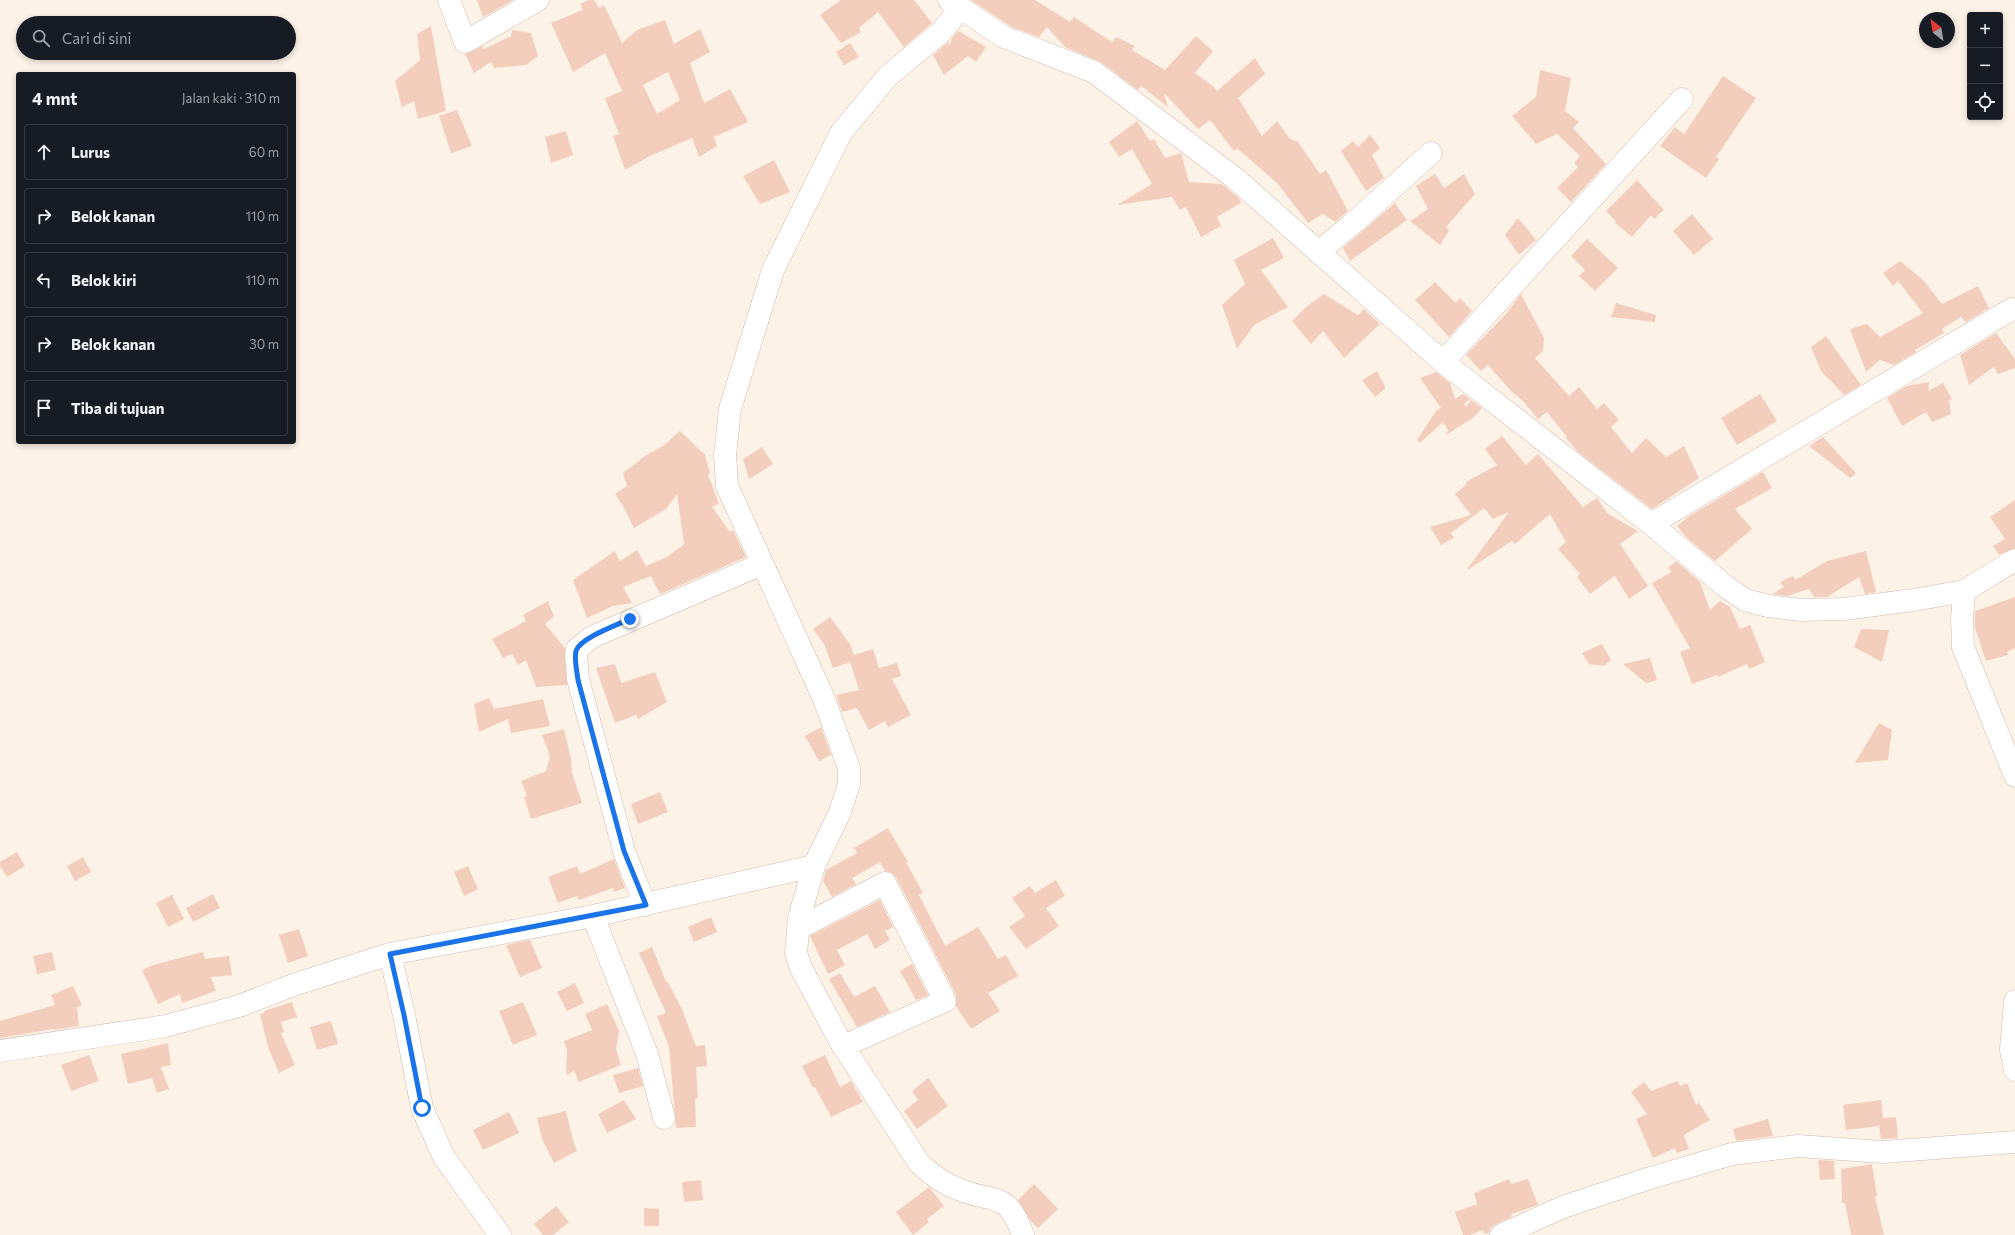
<!DOCTYPE html>
<html lang="id">
<meta charset="utf-8">
<style>
body{margin:0;font-family:Commissioner,sans-serif;background:#20242c;color:#f1f3f6}
.controls{position:absolute;right:12px;top:12px;display:grid;overflow:hidden;border-radius:4px;box-shadow:0 2px 6px #0003}
.controls button{width:36px;height:36px;display:grid;place-items:center;padding:0;border:0;border-bottom:1px solid #363941;background:#171b24;color:#f1f3f6;font:20px sans-serif}
.compass{position:absolute;left:1919px;top:12px;width:36px;height:36px;border-radius:50%;background:#171b24;box-shadow:0 2px 6px #0003;rotate:330deg}
.stop{position:absolute;width:12px;height:12px;margin:-9px;border:3px solid #1a73e8;border-radius:50%;background:#fff}
.stop.end{background:#1a73e8;border-color:#fff;box-shadow:0 1px 4px #0008}
.list{margin:0;padding:0;list-style:none}
h2{display:flex;justify-content:space-between;align-items:center;height:52px;margin:0;padding:0 16px;font-size:17px}
h2 small{font-size:13px;font-weight:400;color:#9ea1a6}
.list li{display:grid;grid-template-columns:26px 1fr auto;gap:12px;align-items:center;box-sizing:border-box;height:56px;margin:0 8px 8px;padding:0 8px;border:1px solid #363941;border-radius:4px}
.list b{display:block;font-size:15px;white-space:nowrap}
.list em{font-size:13px;font-style:normal;color:#9ea1a6}
.icon{flex:none;width:22px;height:22px;fill:none;stroke:currentColor;stroke-width:2;stroke-linecap:round;stroke-linejoin:round}
.map{position:relative;flex:none;width:2015px;height:1235px;overflow:hidden}
.search{position:absolute;background:#171b24;box-shadow:0 2px 6px #0003;left:16px;top:16px;width:280px;height:44px;display:flex;align-items:center;gap:10px;box-sizing:border-box;padding:0 14px;border-radius:22px;color:#9ea1a6;font-size:15px}
.panel{position:absolute;background:#171b24;box-shadow:0 2px 6px #0003;left:16px;top:72px;width:280px;height:372px;border-radius:4px}
.map>svg:first-child{display:block}
</style>
<div class="map">
<svg width="2015" height="1235" viewBox="0 0 2015 1235">
<rect width="100%" height="100%" fill="#fdf2e6"/>
<path fill="#f3cebd" fill-rule="evenodd" d="M 477,0 L 513,0 L 483,17 Z
M 589,0 L 594,0 L 599,8 L 604,5 L 622,43 L 637,30 L 665,20 L 674,44 L 700,29 L 710,52 L 690,63 L 704,103 L 730,89 L 748,122 L 714,137 L 717,146 L 699,157 L 692,138 L 650,156 L 625,170 L 613,136 L 619,134 L 605,98 L 622,91 L 605,53 L 573,72 L 551,23 L 583,10 L 580,4 ZM 668,72 L 680,100 L 657,114 L 643,85 Z
M 841,0 L 914,0 L 932,23 L 904,47 L 878,12 L 859,28 L 861,32 L 841,43 L 820,15 Z
M 971,0 L 1035,0 L 1070,22 L 1074,17 L 1112,42 L 1116,37 L 1135,46 L 1132,50 L 1165,70 L 1196,36 L 1213,51 L 1195,73 L 1214,87 L 1217,91 L 1255,58 L 1265,74 L 1238,98 L 1262,136 L 1277,121 L 1290,139 L 1298,142 L 1320,174 L 1326,170 L 1348,211 L 1335,222 L 1323,214 L 1308,223 L 1277,183 L 1237,148 L 1234,151 L 1210,120 L 1198,129 L 1164,93 L 1168,107 L 1141,86 L 1138,90 L 1101,62 L 1065,47 L 1047,27 L 1039,37 L 1012,27 Z
M 431,26 L 446,111 L 418,119 L 414,101 L 402,107 L 395,81 L 420,60 L 417,34 Z
M 512,30 L 531,33 L 538,56 L 526,65 L 494,68 L 491,62 L 474,73 L 465,54 L 483,46 L 484,49 L 511,36 Z
M 958,31 L 986,47 L 976,62 L 968,56 L 944,75 L 933,55 L 948,42 L 950,45 L 952,38 Z
M 850,43 L 859,57 L 844,65 L 836,52 Z
M 1540,70 L 1571,78 L 1565,111 L 1579,122 L 1573,128 L 1606,164 L 1571,202 L 1557,188 L 1578,167 L 1574,163 L 1580,156 L 1557,134 L 1536,144 L 1512,116 L 1536,97 Z
M 1723,76 L 1756,98 L 1716,157 L 1719,159 L 1706,178 L 1660,146 L 1675,127 L 1684,134 Z
M 457,110 L 472,146 L 451,153 L 439,116 Z
M 1137,121 L 1150,141 L 1154,139 L 1165,158 L 1181,153 L 1189,182 L 1222,184 L 1239,198 L 1241,203 L 1217,217 L 1221,226 L 1201,237 L 1186,207 L 1180,210 L 1172,197 L 1117,205 L 1152,184 L 1132,149 L 1119,157 L 1109,142 Z
M 566,131 L 573,155 L 551,163 L 545,137 Z
M 1370,135 L 1380,148 L 1372,155 L 1384,178 L 1366,191 L 1341,151 L 1353,141 L 1358,147 Z
M 774,160 L 790,192 L 760,204 L 743,176 Z
M 1435,174 L 1444,188 L 1464,174 L 1475,194 L 1446,227 L 1449,231 L 1440,245 L 1410,221 L 1428,209 L 1416,186 Z
M 1637,180 L 1664,210 L 1654,219 L 1651,215 L 1632,237 L 1615,223 L 1616,221 L 1606,211 Z
M 1395,203 L 1407,220 L 1350,261 L 1343,248 Z
M 1692,214 L 1713,239 L 1694,255 L 1673,231 Z
M 1518,218 L 1536,240 L 1519,255 L 1505,235 Z
M 1273,238 L 1284,258 L 1261,270 L 1288,307 L 1254,325 L 1237,349 L 1222,305 L 1245,284 L 1234,260 Z
M 1587,239 L 1618,268 L 1595,291 L 1579,276 L 1585,270 L 1571,256 Z
M 1900,261 L 1923,280 L 1942,304 L 1978,286 L 1989,308 L 1966,322 L 1961,317 L 1942,329 L 1944,333 L 1915,350 L 1916,352 L 1894,365 L 1880,360 L 1866,372 L 1850,329 L 1867,324 L 1880,337 L 1923,313 L 1898,281 L 1893,286 L 1883,273 Z
M 1435,282 L 1456,303 L 1460,298 L 1472,311 L 1449,337 L 1415,300 Z
M 1324,294 L 1358,315 L 1364,309 L 1380,324 L 1344,358 L 1323,331 L 1311,344 L 1292,321 L 1306,307 Z
M 1521,294 L 1544,338 L 1543,351 L 1535,358 L 1569,396 L 1579,387 L 1597,409 L 1604,403 L 1619,420 L 1611,427 L 1632,453 L 1646,438 L 1666,457 L 1684,446 L 1699,478 L 1652,509 L 1578,452 L 1566,438 L 1567,437 L 1547,412 L 1538,419 L 1523,401 L 1512,392 L 1488,365 L 1481,371 L 1466,355 L 1505,315 Z
M 1616,303 L 1656,315 L 1655,322 L 1611,317 Z
M 1996,333 L 2015,359 L 2015,368 L 1998,374 L 1994,367 L 1969,385 L 1960,355 Z
M 1826,336 L 1861,385 L 1844,395 L 1821,371 L 1811,347 Z
M 1377,371 L 1386,388 L 1375,397 L 1362,380 Z
M 1436,372 L 1450,383 L 1455,399 L 1463,394 L 1470,399 L 1464,404 L 1466,407 L 1471,400 L 1482,408 L 1473,418 L 1446,435 L 1448,430 L 1443,422 L 1420,443 L 1417,440 L 1436,411 L 1441,408 L 1420,378 Z
M 1929,382 L 1928,391 L 1943,383 L 1952,399 L 1949,400 L 1951,414 L 1932,422 L 1926,412 L 1902,426 L 1887,398 L 1907,386 Z
M 1760,394 L 1777,421 L 1737,445 L 1721,418 Z
M 680,431 L 705,455 L 710,473 L 708,475 L 719,503 L 712,507 L 730,532 L 733,530 L 746,557 L 660,594 L 651,576 L 623,587 L 632,603 L 613,606 L 587,618 L 573,580 L 615,551 L 620,561 L 637,550 L 646,566 L 667,557 L 684,544 L 677,494 L 666,509 L 634,528 L 623,506 L 615,494 L 627,486 L 623,473 L 645,456 L 663,446 Z
M 1502,436 L 1526,465 L 1538,454 L 1583,507 L 1597,498 L 1608,514 L 1638,531 L 1620,544 L 1648,586 L 1629,599 L 1615,576 L 1590,594 L 1577,577 L 1580,574 L 1558,549 L 1566,542 L 1550,514 L 1515,544 L 1512,541 L 1469,569 L 1468,568 L 1509,512 L 1493,519 L 1484,508 L 1451,533 L 1454,538 L 1441,545 L 1430,527 L 1471,515 L 1455,494 L 1467,484 L 1466,482 L 1497,465 L 1485,449 Z
M 1823,437 L 1856,473 L 1850,478 L 1809,446 Z
M 762,447 L 773,464 L 749,479 L 743,459 Z
M 1763,472 L 1772,488 L 1735,509 L 1752,529 L 1715,561 L 1688,539 L 1677,526 L 1688,517 Z
M 2015,500 L 2015,548 L 1999,555 L 1993,546 L 2005,539 L 1990,517 Z
M 1866,551 L 1876,592 L 1865,594 L 1859,577 L 1827,597 L 1814,597 L 1809,589 L 1787,596 L 1772,594 L 1784,587 L 1780,582 L 1793,576 L 1795,580 L 1827,561 Z
M 1676,561 L 1700,582 L 1710,610 L 1720,601 L 1730,607 L 1740,629 L 1750,625 L 1765,662 L 1749,669 L 1747,664 L 1718,677 L 1717,675 L 1692,684 L 1680,652 L 1690,648 L 1652,583 L 1672,572 L 1668,568 Z
M 2015,597 L 2015,648 L 2007,652 L 2008,655 L 1986,661 L 1975,628 L 1975,611 Z
M 548,601 L 554,616 L 545,624 L 565,648 L 567,685 L 536,687 L 526,660 L 518,665 L 512,654 L 503,658 L 492,639 L 526,621 L 523,615 Z
M 830,617 L 850,644 L 854,655 L 873,649 L 879,668 L 897,663 L 901,676 L 892,679 L 911,715 L 888,727 L 885,721 L 869,730 L 857,708 L 842,712 L 836,695 L 859,690 L 850,662 L 833,668 L 824,644 L 813,629 Z
M 1861,629 L 1889,630 L 1882,662 L 1854,647 Z
M 1602,644 L 1611,660 L 1604,666 L 1589,664 L 1582,653 Z
M 1650,658 L 1657,680 L 1646,683 L 1623,664 Z
M 615,664 L 621,683 L 655,672 L 667,702 L 638,719 L 636,715 L 615,723 L 596,668 Z
M 489,698 L 494,709 L 543,699 L 550,726 L 511,733 L 508,719 L 479,732 L 474,704 Z
M 1879,723 L 1892,730 L 1888,760 L 1855,763 Z
M 821,727 L 831,755 L 819,761 L 805,736 Z
M 564,729 L 571,759 L 572,773 L 582,803 L 531,819 L 524,797 L 527,796 L 521,781 L 546,771 L 550,756 L 542,735 Z
M 660,792 L 668,812 L 638,824 L 631,804 Z
M 888,828 L 908,862 L 906,862 L 923,893 L 919,895 L 945,946 L 978,927 L 998,959 L 1006,955 L 1018,976 L 988,993 L 1000,1011 L 971,1029 L 956,1006 L 956,995 L 896,877 L 892,873 L 885,871 L 880,862 L 852,878 L 856,884 L 832,897 L 823,881 L 826,870 L 857,853 L 854,848 Z
M 17,852 L 25,866 L 7,877 L 0,866 L 0,862 Z
M 83,857 L 91,872 L 75,881 L 67,866 Z
M 614,859 L 625,888 L 614,892 L 613,888 L 579,900 L 577,896 L 558,903 L 548,877 L 577,866 L 580,874 Z
M 468,866 L 478,889 L 464,896 L 454,872 Z
M 1056,880 L 1065,896 L 1046,908 L 1059,926 L 1026,949 L 1009,927 L 1025,916 L 1012,898 L 1030,886 L 1035,893 Z
M 213,894 L 220,908 L 193,922 L 186,908 Z
M 172,895 L 184,919 L 168,927 L 156,903 Z
M 880,900 L 893,927 L 885,931 L 890,940 L 875,949 L 867,934 L 837,950 L 845,965 L 828,974 L 810,936 Z
M 711,917 L 717,932 L 694,942 L 688,927 Z
M 299,929 L 308,956 L 288,963 L 279,935 Z
M 530,940 L 542,968 L 520,977 L 506,945 Z
M 652,947 L 666,982 L 667,981 L 681,1007 L 696,1046 L 705,1045 L 707,1066 L 696,1067 L 698,1098 L 695,1098 L 696,1127 L 676,1128 L 669,1047 L 657,1016 L 666,1013 L 639,953 Z
M 52,952 L 56,970 L 37,974 L 33,956 Z
M 203,952 L 205,959 L 229,956 L 232,975 L 211,977 L 216,991 L 182,1003 L 180,994 L 158,1004 L 142,970 L 153,965 Z
M 912,964 L 928,995 L 916,1000 L 900,971 Z
M 840,973 L 854,997 L 875,986 L 890,1012 L 857,1027 L 829,979 Z
M 575,983 L 584,1003 L 567,1011 L 557,992 Z
M 73,986 L 82,1005 L 77,1007 L 79,1026 L 53,1030 L 53,1029 L 0,1038 L 0,1021 L 55,1005 L 51,995 Z
M 292,1002 L 297,1017 L 281,1022 L 284,1032 L 281,1033 L 295,1065 L 279,1073 L 268,1047 L 260,1014 L 265,1013 L 264,1011 Z
M 523,1002 L 537,1035 L 513,1045 L 499,1011 Z
M 607,1004 L 619,1031 L 616,1049 L 621,1065 L 579,1082 L 574,1071 L 566,1075 L 567,1050 L 564,1041 L 592,1030 L 585,1014 Z
M 331,1021 L 338,1044 L 317,1050 L 310,1027 Z
M 168,1043 L 171,1065 L 161,1067 L 169,1089 L 157,1093 L 152,1078 L 128,1084 L 121,1054 Z
M 89,1055 L 99,1081 L 71,1091 L 61,1065 Z
M 825,1055 L 840,1087 L 851,1081 L 863,1102 L 831,1117 L 815,1087 L 813,1088 L 802,1066 Z
M 638,1068 L 643,1086 L 619,1093 L 613,1075 Z
M 928,1078 L 948,1106 L 917,1129 L 904,1111 L 918,1100 L 912,1091 Z
M 1677,1081 L 1680,1086 L 1687,1083 L 1696,1105 L 1699,1103 L 1710,1120 L 1684,1135 L 1689,1149 L 1677,1153 L 1675,1148 L 1653,1158 L 1636,1119 L 1647,1114 L 1631,1092 L 1644,1082 L 1651,1091 Z
M 624,1100 L 636,1119 L 607,1133 L 598,1114 Z
M 1881,1100 L 1883,1118 L 1896,1117 L 1898,1138 L 1881,1139 L 1879,1126 L 1846,1130 L 1843,1105 Z
M 566,1111 L 574,1144 L 577,1151 L 554,1163 L 542,1139 L 537,1118 Z
M 509,1112 L 519,1133 L 483,1150 L 473,1130 Z
M 1768,1119 L 1773,1136 L 1736,1141 L 1733,1129 Z
M 1818,1160 L 1834,1161 L 1835,1179 L 1820,1180 Z
M 1872,1164 L 1877,1196 L 1875,1197 L 1884,1235 L 1851,1235 L 1845,1203 L 1842,1203 L 1841,1169 Z
M 1509,1179 L 1511,1184 L 1528,1179 L 1538,1205 L 1512,1214 L 1511,1217 L 1496,1224 L 1491,1227 L 1489,1233 L 1484,1234 L 1483,1230 L 1470,1235 L 1463,1235 L 1455,1212 L 1477,1204 L 1474,1193 Z
M 701,1180 L 703,1200 L 684,1202 L 682,1182 Z
M 1034,1184 L 1058,1209 L 1038,1228 L 1031,1221 L 1018,1200 Z
M 929,1187 L 944,1206 L 927,1219 L 929,1222 L 913,1235 L 896,1212 Z
M 556,1206 L 569,1222 L 553,1235 L 543,1235 L 534,1224 Z
M 644,1208 L 659,1209 L 659,1226 L 644,1226 Z"/>
<g fill="none" stroke-linecap="round" stroke-linejoin="round">
<defs>
<path id="minor" d="M 449,0 L 465,42 L 538,0
M 949,0 L 1004,37 L 1094,72 L 1236,179 L 1443,362 L 1651,524 L 1725,586 L 1745,600 L 1768,606 L 1801,610 L 1843,609 L 1914,600 L 1964,591 L 2015,560
M 960,9 L 941,32 L 888,76 L 841,133 L 773,270 L 730,409 L 725,455 L 727,486 L 824,699 L 849,768 L 849,784 L 840,812 L 814,866 L 799,918 L 796,953 L 801,968 L 840,1041 L 919,1163 C 932,1176 946,1185 963,1191 C 998,1203 1008,1193 1023,1235
M 1318,252 L 1350,226 L 1431,153
M 1443,362 L 1682,99
M 1651,524 L 2012,309
M 1964,591 L 1962,619 L 1963,647 L 2015,776
M 645,905 L 624,851 L 578,679 L 576,654 L 577,649 L 592,637 L 762,564
M 593,916 L 647,1054 L 664,1118
M 799,928 L 885,883 L 945,1001 L 844,1046
M 390,954 L 404,1015 L 422,1108 L 444,1157 L 500,1235
M 2015,1001 L 2011,1050 L 2015,1070
M 0,1051 L 166,1026 L 239,1006 L 296,984 L 390,954 L 593,916 L 814,866
M 1501,1235 L 1563,1207 L 1647,1179 L 1732,1154 L 1798,1146 L 1883,1152 L 2015,1142"/>
</defs>
<use href="#minor" stroke="#d1bbae" stroke-width="23"/>
<use href="#minor" stroke="#fff" stroke-width="22"/>
</g>
<g fill="none" stroke-linecap="round" stroke-linejoin="round">
<path stroke="#1a73e8" stroke-width="5" d="M 422,1108 L 404,1015 L 390,954 L 646,905 L 624,851 L 578,680 C 577,671 574,659 576,651 C 580,638 617,625 630,619"/>
</g>
</svg>
<div class="controls">
<button>+</button>
<button>−</button>
<button><svg class="icon" aria-label="locate" viewBox="0 0 24 24"><circle cx="12" cy="12" r="6"/><path d="M12 2v4M12 18v4M2 12h4M18 12h4"/></svg></button>
</div>
<svg class="compass" viewBox="-18 -18 36 36"><path d="M0-13l5 13h-10z" fill="#e53935"/><path d="M0 13l5-13h-10z" fill="#9ea1a6"/></svg>
<div class="stop" style="left:422px;top:1108px"></div>
<div class="stop end" style="left:630px;top:619px"></div>
<div class="search"><svg class="icon" aria-label="search" viewBox="0 0 24 24"><circle cx="10" cy="10" r="6"/><path d="M15 15l6 6"/></svg>Cari di sini</div>
<section class="panel">
<h2>4 mnt<small>Jalan kaki · 310 m</small></h2>
<ul class="list">
<li><svg class="icon" aria-label="ahead" viewBox="0 0 24 24"><path d="M12 20V5M6 11l6-6 6 6"/></svg><div><b>Lurus</b></div><em>60 m</em></li>
<li><svg class="icon" aria-label="right" viewBox="0 0 24 24"><path d="M7 20v-9h11M14 6l5 5-5 5"/></svg><div><b>Belok kanan</b></div><em>110 m</em></li>
<li><svg class="icon" aria-label="left" viewBox="0 0 24 24"><path d="M17 20v-9H6M10 6l-5 5 5 5"/></svg><div><b>Belok kiri</b></div><em>110 m</em></li>
<li><svg class="icon" aria-label="right" viewBox="0 0 24 24"><path d="M7 20v-9h11M14 6l5 5-5 5"/></svg><div><b>Belok kanan</b></div><em>30 m</em></li>
<li><svg class="icon" aria-label="arrive" viewBox="0 0 24 24"><path d="M6 21V4h12l-3 4 3 4H6"/></svg><div><b>Tiba di tujuan</b></div></li>
</ul>
</section>
</div>
